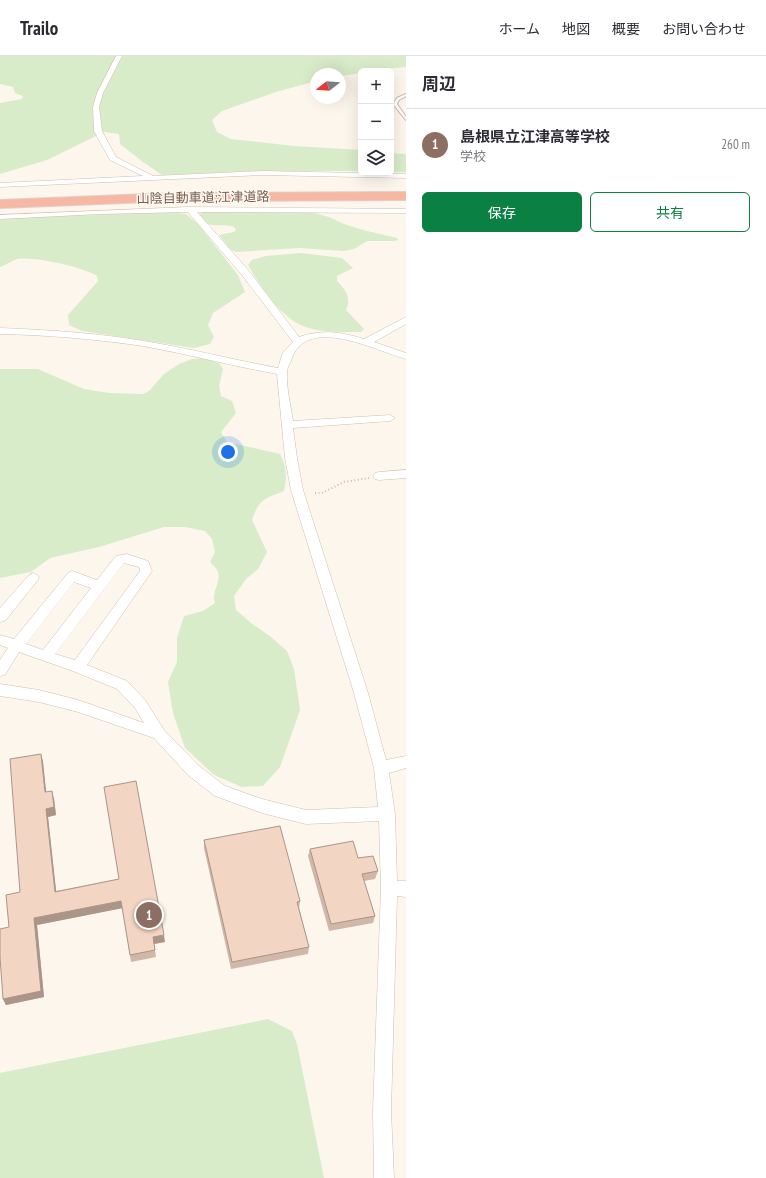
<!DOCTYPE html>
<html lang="ja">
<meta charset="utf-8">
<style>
body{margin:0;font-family:"PT Sans Narrow","Noto Sans JP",sans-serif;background:#f7f7f7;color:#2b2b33}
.controls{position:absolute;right:12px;top:12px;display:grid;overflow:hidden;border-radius:6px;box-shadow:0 4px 16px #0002}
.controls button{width:36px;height:36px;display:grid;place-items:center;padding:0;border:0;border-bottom:1px solid #e1e1e2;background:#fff;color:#2b2b33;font:20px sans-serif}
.compass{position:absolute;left:310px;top:12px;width:36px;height:36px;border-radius:50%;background:#fff;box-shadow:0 4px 16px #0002;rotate:253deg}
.you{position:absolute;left:228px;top:396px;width:14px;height:14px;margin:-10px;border:3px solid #fff;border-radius:50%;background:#1a73e8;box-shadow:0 0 0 6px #1a73e833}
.badge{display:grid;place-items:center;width:26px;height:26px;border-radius:50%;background:#0b8043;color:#fff;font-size:13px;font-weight:700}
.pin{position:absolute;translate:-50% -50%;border:2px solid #fff;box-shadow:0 1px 4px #0006}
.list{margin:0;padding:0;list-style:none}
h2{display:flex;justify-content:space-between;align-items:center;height:52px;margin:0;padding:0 16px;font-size:17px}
h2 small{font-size:13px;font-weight:400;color:#7c7c81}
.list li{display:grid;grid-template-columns:26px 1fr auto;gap:12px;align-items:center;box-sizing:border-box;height:72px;padding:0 16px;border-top:1px solid #e1e1e2}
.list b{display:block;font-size:15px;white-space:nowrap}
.list p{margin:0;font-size:13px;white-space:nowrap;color:#7c7c81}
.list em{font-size:13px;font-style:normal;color:#7c7c81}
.actions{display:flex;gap:8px;padding:12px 16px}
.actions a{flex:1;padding:9px 0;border:1px solid #0b8043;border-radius:6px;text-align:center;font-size:14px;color:#0b8043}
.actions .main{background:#0b8043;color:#fff}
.icon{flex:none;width:22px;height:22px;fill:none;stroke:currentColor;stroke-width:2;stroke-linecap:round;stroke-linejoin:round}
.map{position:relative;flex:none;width:406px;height:1122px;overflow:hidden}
header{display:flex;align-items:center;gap:24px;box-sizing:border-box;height:56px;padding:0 20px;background:#fff;border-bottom:1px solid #e1e1e2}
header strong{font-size:19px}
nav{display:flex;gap:22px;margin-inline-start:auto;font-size:14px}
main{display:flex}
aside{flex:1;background:#fff}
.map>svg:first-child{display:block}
</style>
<header>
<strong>Trailo</strong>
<nav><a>ホーム</a><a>地図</a><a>概要</a><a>お問い合わせ</a></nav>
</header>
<main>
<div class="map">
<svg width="406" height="1122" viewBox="0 0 406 1122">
<rect width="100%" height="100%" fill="#fdf6ec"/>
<path fill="#d8ecc9" d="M 0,0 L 406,0 L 406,11 L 361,15 L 361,17 L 340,20 L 340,18 L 316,18 L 316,25 L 276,36 L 222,55 L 212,64 L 217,76 L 231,83 L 294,90 L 361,94 L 361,115 L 267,115 L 162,119 L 143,106 L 120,88 L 119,78 L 104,76 L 47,104 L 0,118 L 0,47 L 22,43 L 23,40 L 15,37 L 13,31 L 0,28 Z
M 391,97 L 406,98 L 406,116 L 391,116 Z
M 205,155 L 311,156 L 329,161 L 344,168 L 363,174 L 397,182 L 398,184 L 395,185 L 367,185 L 354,193 L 344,195 L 299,192 L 236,196 L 230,193 L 219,179 L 234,176 L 236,174 L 234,171 C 220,166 212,175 200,161 L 200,158 Z
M 168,156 L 186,158 L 198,168 L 238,219 L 245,236 L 213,257 L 208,269 L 214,281 L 210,288 L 194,292 L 82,275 L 69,269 L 68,259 L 98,225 L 97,220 C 84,211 33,200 17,203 C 12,205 5,209 0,211 L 0,163 L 59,159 Z
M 301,197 L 342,202 L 353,212 L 337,220 L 337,225 C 345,233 352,242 346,254 L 364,273 L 361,276 C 342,276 320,277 303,270 C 278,259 261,231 248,209 L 252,204 L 266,200 Z
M 203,302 L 219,307 L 223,313 L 219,330 L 221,340 L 232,345 L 236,357 L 221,376 L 227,386 L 280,398 C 287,411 287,421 284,435 C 264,443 259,443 252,464 L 267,496 L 258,513 L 246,523 L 234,540 L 236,554 L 251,567 L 271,581 L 287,595 L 294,613 L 300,654 L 280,711 L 263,730 L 242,731 L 214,719 L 185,692 L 173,657 L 168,626 L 177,606 L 177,582 L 184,560 L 203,555 L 215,547 C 211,535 221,528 218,516 C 217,513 213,509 210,506 L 215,496 L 212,483 L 205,475 L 185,471 L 164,471 L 99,491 L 50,502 L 31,516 L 0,522 L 0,313 L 38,313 L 84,333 L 109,337 L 143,338 L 149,335 L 164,318 L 179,308 L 192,303 Z
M 268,963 L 292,975 L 297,988 L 324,1122 L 0,1122 L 0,1017 Z"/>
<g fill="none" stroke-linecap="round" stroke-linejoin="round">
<defs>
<path id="lane" d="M 406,38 L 406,40 L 399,44 L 397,48 L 406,61 L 406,64 L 393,48 L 397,42 Z"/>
<path id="street" d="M 116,0 L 122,0 L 103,37 L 99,51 L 102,75 L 116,101 L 153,120 L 263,115 L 406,118 L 406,122 L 263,119 L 0,131 L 0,127 L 143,120 L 110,104 L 94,75 L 93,51 L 97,37 Z
M 189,151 L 406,153 L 406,157 L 197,156 L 249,215 L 299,281 C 323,273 341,276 364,283 L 406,261 L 406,268 L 374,286 L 406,297 L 406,303 C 376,295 305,257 291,305 C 289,308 287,313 287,316 C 286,331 291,351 293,365 L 390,359 L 395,362 L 390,365 L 293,372 L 297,402 L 303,434 L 368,637 L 386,704 L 406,700 L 406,712 L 389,717 L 395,758 L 397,825 L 406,825 L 406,841 L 397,840 L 391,1055 L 394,1122 L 374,1122 L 373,1055 L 381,832 L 379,765 L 306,768 L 262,757 L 215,740 L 188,719 L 154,682 L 78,656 L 39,646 L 0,640 L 0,628 L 39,634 L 78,644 L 144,667 L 135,652 L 117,633 L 73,615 L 19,596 L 5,619 L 0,620 L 0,604 L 8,592 L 0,589 L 0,579 L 14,583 L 68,517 L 72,515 L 97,524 L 116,500 L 127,498 L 148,505 L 152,515 L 87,609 L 127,625 L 145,644 L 164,674 L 198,709 L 225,730 L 262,743 L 306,754 L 378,751 L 374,712 L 354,637 L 291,434 L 285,402 L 277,318 C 232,310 188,298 143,290 C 95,283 48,279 0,278 L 0,272 C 54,274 108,278 161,288 C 200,295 239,305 278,312 L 283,296 L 293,286 L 242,219 L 188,156 L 101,158 L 0,163 L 0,159 ZM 124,507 L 139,511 L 140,515 L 75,604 L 55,598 ZM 74,526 L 91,532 L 43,594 L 26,588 Z
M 406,414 L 406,422 L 379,424 L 375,423 L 373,420 L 375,417 L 379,416 Z
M 33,517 L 37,519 L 39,522 L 37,525 L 5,565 L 0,566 L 0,552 L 29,519 Z"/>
<path id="highway" d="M 406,136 L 406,144 L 174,145 L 0,152 L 0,144 L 174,137 Z"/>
</defs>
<use href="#lane" stroke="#d1beb0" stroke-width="2"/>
<use href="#street" stroke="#d1beb0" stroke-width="1"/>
<use href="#highway" stroke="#dad1cd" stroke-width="2"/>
<path stroke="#d9b8a5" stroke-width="2" stroke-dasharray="1 2.5" stroke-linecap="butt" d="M 315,437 L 322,437 L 344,426 L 369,422"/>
<use href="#lane" fill="#fff" fill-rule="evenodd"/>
<use href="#street" fill="#fff" fill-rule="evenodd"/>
<use href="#highway" fill="#f7b7a3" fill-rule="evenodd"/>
</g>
<path fill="#d1b7a8" d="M 41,698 L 43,706 L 46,736 L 54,743 L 56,759 L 48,761 L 56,835 L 119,823 L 165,886 L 154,888 L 156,901 L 131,906 L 122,852 L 37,869 L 44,941 L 6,949 L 3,943 L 9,871 L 20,836 Z
M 204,784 L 300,845 L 299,852 L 309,891 L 308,898 L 231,913 L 204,792 Z
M 310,793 L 358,802 L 378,815 L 375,823 L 364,825 L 375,860 L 373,867 L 329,875 L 308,800 Z"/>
<path fill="#aa9588" d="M 41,698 L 43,706 L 47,744 L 45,736 Z
M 52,735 L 54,743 L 56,759 L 48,761 L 57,843 L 55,836 L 46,753 Z
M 121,845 L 123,852 L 37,869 L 44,941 L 6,949 L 3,943 L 34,862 Z
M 164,879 L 165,886 L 154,888 L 153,881 Z"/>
<path fill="#f3d5c3" stroke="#aa9588" d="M 41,698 L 45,736 L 52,735 L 54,751 L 46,753 L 55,836 L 119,823 L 104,731 L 136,725 L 164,879 L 153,881 L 155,894 L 130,899 L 121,845 L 34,862 L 41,935 L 3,943 L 0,901 L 0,873 L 9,871 L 6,839 L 20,836 L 10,703 Z
M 280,770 L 300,845 L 297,846 L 309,891 L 232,906 L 204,784 Z
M 353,785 L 358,802 L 373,800 L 378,815 L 362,818 L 375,860 L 331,868 L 310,793 Z"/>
<g text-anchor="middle" stroke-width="3" stroke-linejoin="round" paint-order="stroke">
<g font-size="13" fill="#7a5c4d" stroke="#fffaf3">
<text transform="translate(203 141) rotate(-1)" y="5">山陰自動車道;江津道路</text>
</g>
</g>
</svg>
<div class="controls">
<button>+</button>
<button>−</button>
<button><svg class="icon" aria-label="layers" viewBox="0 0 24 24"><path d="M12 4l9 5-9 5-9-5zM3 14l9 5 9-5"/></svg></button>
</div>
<svg class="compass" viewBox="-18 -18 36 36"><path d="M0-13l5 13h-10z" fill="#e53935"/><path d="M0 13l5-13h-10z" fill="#7c7c81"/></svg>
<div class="you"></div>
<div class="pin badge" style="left:149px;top:859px;background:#8d6e63">1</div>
</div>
<aside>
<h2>周辺<small></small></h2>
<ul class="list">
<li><span class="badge" style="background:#8d6e63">1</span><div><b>島根県立江津高等学校</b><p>学校</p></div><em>260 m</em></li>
</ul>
<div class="actions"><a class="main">保存</a><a>共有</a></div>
</aside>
</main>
